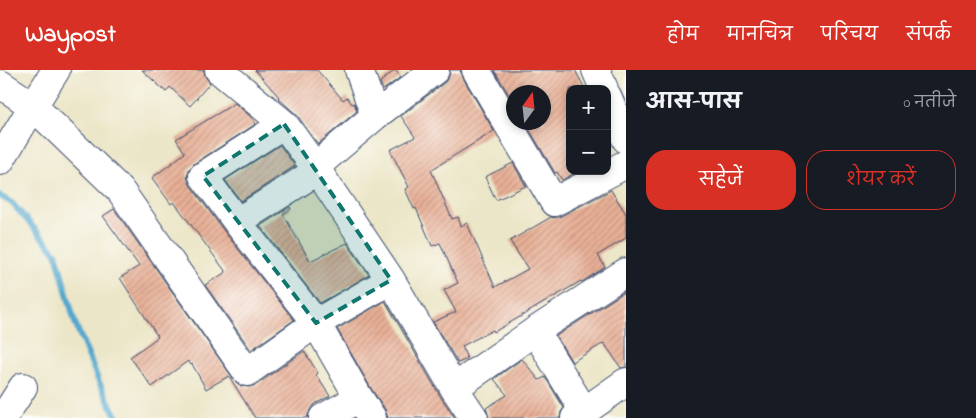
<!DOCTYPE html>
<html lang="hi">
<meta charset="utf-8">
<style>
body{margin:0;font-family:"Indie Flower","Playpen Sans Deva",sans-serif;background:#242831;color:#f1f3f6}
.controls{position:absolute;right:15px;top:15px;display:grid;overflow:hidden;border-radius:10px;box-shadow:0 2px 8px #0003}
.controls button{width:45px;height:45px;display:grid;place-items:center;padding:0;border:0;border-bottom:1px solid #363941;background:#171b24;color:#f1f3f6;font:25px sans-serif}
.compass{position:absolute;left:506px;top:15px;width:45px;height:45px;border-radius:50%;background:#171b24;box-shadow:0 2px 8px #0003;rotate:15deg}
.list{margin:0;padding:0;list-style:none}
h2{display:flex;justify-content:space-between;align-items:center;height:65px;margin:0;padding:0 20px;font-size:21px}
h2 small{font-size:16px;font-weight:400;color:#9ea1a6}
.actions{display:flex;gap:10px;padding:15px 20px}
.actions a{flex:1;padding:11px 0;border:1px solid #d93025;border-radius:20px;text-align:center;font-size:18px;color:#d93025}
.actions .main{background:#d93025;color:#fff}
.map{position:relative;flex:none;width:626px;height:348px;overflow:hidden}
header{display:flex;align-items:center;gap:30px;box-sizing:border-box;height:70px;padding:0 25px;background:#d93025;color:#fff}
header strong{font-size:24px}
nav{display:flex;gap:28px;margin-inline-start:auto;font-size:18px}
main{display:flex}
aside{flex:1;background:#171b24}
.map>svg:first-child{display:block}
</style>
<header>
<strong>Waypost</strong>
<nav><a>होम</a><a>मानचित्र</a><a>परिचय</a><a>संपर्क</a></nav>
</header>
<main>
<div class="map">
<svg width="626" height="348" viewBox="0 0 626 348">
<defs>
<pattern id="building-hatch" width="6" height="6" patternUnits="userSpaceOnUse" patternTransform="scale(1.25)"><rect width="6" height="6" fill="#e9b096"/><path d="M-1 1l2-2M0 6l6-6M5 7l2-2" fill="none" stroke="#bc907e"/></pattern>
</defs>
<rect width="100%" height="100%" fill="#fdfcf7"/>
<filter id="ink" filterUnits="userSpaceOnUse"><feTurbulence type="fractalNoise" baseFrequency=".02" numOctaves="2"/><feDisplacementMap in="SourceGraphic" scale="10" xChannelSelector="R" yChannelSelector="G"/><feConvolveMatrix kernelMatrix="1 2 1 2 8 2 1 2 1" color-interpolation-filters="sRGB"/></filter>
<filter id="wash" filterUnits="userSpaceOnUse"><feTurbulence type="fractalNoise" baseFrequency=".0096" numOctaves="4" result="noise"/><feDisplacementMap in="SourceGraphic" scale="20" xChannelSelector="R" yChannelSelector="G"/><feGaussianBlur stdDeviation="1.12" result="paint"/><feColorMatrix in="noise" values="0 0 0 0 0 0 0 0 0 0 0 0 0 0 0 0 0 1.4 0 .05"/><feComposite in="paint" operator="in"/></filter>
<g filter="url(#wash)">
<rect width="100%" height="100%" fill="#ece6c8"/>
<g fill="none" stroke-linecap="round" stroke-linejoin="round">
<path stroke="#51a8ce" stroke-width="6" d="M 0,126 L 12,133 L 56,183 L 75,253 L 99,312 L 117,348"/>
</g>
<g id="blocks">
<path fill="url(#building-hatch)" d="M 142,0 L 204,0 L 205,6 L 210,13 L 190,36 L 170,17 L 166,22 Z
M 255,0 L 317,0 L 343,30 L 347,27 L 352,34 L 354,33 L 357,41 L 318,74 L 297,45 L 278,28 L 279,27 Z
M 395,0 L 401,7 L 383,20 L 380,12 Z
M 450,0 L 460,0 L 463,8 L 494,61 L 431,100 L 452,149 L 458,147 L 461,156 L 467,153 L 495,217 L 528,199 L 510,171 L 551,147 L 554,148 L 561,146 L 611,120 L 626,144 L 626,168 L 598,185 L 605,197 L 582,212 L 581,211 L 494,262 L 493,260 L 462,276 L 467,289 L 458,293 L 433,252 L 456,242 L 444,220 L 458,213 L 440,173 L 432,176 L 416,138 L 414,139 L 405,119 L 409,117 L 390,80 L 415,67 L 401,46 L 445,12 L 449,6 Z
M 494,0 L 575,0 L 585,19 L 570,19 L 570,101 L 579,101 L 562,110 L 557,102 L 555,103 L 525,52 L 544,52 L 544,22 L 514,22 L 514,33 Z
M 235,33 L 252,48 L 256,54 L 195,93 L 189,99 L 187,107 L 190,115 L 224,161 L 294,250 L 251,280 L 205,215 L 226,202 L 174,132 L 171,134 L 152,108 L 185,83 L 176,69 Z
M 280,75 L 295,96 L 241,131 L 225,110 Z
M 513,93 L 526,116 L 496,130 L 485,107 Z
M 290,137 L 291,139 L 283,144 L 310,191 L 347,173 L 369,205 L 320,233 L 260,156 Z
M 114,139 L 235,311 L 241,316 L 249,317 L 256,315 L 304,281 L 318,303 L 316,305 L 330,326 L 315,334 L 310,340 L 307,348 L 255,348 L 229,306 L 206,319 L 192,294 L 191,295 L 188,291 L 152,317 L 130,287 L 158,267 L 120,208 L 139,196 L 103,146 Z
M 626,221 L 626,297 L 621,298 L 604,273 L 572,292 L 556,266 Z
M 385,231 L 440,326 L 455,348 L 388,348 L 385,339 L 372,320 L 337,259 Z
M 522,289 L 539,310 L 545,307 L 564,338 L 561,342 L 560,348 L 489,348 L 486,338 L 507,325 L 494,309 Z"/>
</g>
</g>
<g filter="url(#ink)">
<use href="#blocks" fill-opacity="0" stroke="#3a4a6e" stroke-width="1"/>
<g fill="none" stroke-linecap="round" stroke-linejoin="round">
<defs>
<path id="minor" d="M 219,0 L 284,54 L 315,97 L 391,210 L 454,318 L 474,348
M 359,0 L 375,46
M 476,0 L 554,132 L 626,94
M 596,0 L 604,19
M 0,14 L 33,36 L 120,120 L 247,302 L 316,253 L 391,210
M 607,26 L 626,69
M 284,54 L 203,106 L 237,152 L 316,253 L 359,328 L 372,348
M 0,91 L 33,36 L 56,0
M 315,97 L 375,46 L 435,0
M 237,152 L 317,101
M 535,261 L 584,341
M 454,318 L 535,261 L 626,202
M 3,348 L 23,317
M 323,348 L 359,328
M 575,348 L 626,312"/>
</defs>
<use href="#minor" stroke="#3a4a6e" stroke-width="30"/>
<use href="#minor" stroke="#fff" stroke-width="28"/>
</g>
</g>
<path fill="#0f766e" fill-opacity="0.2" stroke="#0f766e" stroke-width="4" stroke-dasharray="10 6" stroke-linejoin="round" d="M 284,54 L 391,210 L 316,253 L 203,106 Z"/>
</svg>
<div class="controls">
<button>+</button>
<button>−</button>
</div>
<svg class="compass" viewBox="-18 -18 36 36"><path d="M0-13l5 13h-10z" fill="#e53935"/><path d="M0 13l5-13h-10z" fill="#9ea1a6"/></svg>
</div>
<aside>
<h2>आस-पास<small>0 नतीजे</small></h2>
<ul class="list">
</ul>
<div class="actions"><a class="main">सहेजें</a><a>शेयर करें</a></div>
</aside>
</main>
